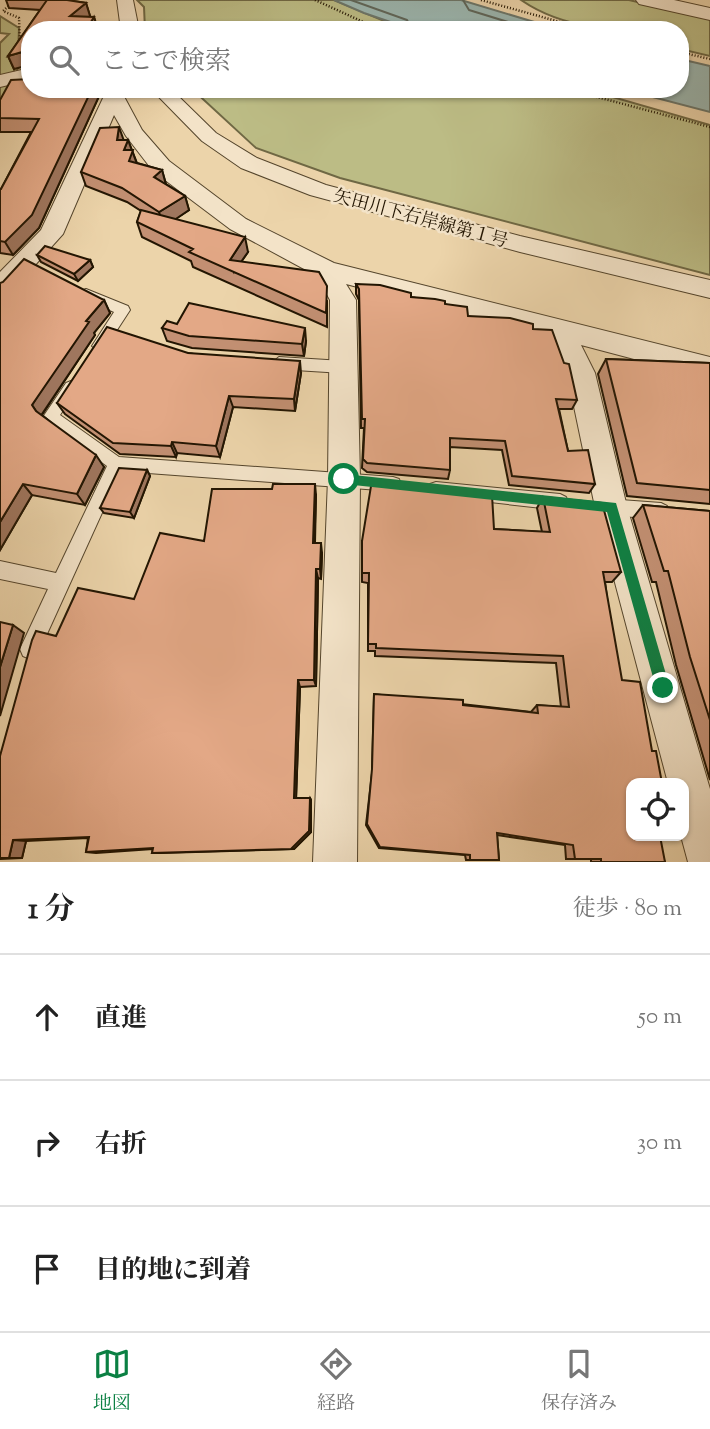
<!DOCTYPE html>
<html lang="ja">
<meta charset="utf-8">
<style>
body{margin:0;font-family:"Sorts Mill Goudy","Noto Serif JP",serif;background:#f6f6f6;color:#222}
.controls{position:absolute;right:21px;bottom:21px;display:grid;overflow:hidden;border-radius:14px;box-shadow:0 2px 5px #0004}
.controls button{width:63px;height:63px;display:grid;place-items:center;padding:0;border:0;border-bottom:2px solid #e0e0e0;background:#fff;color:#222;font:35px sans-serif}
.stop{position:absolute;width:21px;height:21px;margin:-16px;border:5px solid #0b8043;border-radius:50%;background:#fff}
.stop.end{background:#0b8043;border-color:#fff;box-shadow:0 2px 7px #0008}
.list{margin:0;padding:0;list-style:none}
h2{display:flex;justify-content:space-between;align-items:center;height:91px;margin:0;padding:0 28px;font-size:30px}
h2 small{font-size:23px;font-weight:400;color:#767676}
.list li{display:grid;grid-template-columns:46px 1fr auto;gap:21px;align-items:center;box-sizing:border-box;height:126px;padding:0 28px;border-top:2px solid #e0e0e0}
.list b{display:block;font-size:26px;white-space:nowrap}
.list em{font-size:23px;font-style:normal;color:#767676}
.icon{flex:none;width:38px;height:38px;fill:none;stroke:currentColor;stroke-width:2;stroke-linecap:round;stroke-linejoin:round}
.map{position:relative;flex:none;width:710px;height:862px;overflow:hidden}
.search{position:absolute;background:#fff;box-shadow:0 2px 5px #0004;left:21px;right:21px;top:21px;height:77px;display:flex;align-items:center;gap:18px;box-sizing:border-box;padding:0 24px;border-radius:28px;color:#767676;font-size:26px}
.sheet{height:469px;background:#fff}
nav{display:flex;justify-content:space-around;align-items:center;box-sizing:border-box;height:98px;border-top:2px solid #e0e0e0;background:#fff;font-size:19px;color:#767676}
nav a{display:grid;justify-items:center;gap:4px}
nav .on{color:#0b8043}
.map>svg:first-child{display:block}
</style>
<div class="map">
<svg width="710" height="862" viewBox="0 0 710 862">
<rect width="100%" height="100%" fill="#ecd4aa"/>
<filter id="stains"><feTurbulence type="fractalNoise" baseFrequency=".00286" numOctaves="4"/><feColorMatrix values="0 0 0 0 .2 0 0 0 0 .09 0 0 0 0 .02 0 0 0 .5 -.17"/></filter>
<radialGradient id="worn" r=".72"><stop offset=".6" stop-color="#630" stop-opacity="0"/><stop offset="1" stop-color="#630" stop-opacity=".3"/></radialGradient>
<path fill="#bcbc85" stroke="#6f6844" stroke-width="2" d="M 137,0 L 334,0 L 406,30 L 145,30 L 144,7 Z
M 521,0 L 629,0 L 710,19 L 710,56 L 680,49 L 680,30 C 624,30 569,33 521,0 Z
M 0,16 L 19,28 L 17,81 L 0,109 L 0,43 L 9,34 L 0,33 Z
M 192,89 L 585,89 L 710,125 L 710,275 L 340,178 L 256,148 Z"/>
<path fill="#9bb7b1" stroke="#6b766b" stroke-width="2" d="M 334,0 L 461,0 L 561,30 L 414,30 L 364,13 Z
M 680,59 L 710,66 L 710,112 L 622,89 L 680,89 Z"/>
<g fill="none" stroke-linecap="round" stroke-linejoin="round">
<path stroke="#5e665a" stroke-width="2" d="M 351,0 L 407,20 L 412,30
M 463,0 L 469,10 L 534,30"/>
<defs>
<path id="service" d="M 86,289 L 128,306 L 130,310 L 104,350 L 99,351 L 92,346 L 114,312 L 81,297 L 79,294 L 81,291 Z
M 279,357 L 343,361 L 350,367 L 343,373 L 279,369 L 272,363 Z
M 71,381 L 79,387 L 60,415 L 119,457 L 393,477 L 399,479 L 401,484 L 399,489 L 393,491 L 121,471 L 37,656 L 30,659 L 23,656 L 20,649 L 48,589 L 0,579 L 0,561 L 56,573 L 107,466 L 46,421 L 43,417 L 66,383 Z
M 436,482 L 560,494 L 566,497 L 568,502 L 566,507 L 560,510 L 436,496 L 430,494 L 428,489 L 430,484 Z
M 607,499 L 661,503 L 667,506 L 670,511 L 667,516 L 661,519 L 607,515 L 601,512 L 598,507 L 601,502 Z"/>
<path id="minor" d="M 117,0 L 133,0 L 139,30 L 121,30 Z
M 30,68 L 30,80 L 0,87 L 0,75 Z
M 101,89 L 120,89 L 142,130 L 169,161 L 246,219 L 334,263 L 710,357 L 710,379 L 581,345 L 595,373 L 627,507 L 710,789 L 710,862 L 688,862 L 681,836 L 684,836 L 684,783 L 668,783 L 595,507 L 567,373 L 550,337 L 346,284 L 356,300 L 360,479 L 357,862 L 313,862 L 328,479 L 330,300 L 317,276 L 230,229 L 153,171 L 126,136 L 114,115 L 63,234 L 9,294 L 0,297 L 0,272 L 41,230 L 104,96 Z
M 151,89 L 171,89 L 216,133 L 257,158 L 326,185 L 520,236 L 710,280 L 710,298 L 520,252 L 310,195 L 241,168 L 202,141 Z"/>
<path id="tertiary" d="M 636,0 L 674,0 L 710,8 L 710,20 L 639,4 Z"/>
</defs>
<use href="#service" stroke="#54452c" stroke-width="2"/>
<use href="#minor" stroke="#54452c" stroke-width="2"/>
<use href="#tertiary" stroke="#54452c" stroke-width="2"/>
<path stroke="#221502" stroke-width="2.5" stroke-dasharray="1 2" stroke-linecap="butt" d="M 15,0 L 3,11 L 19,18 L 20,44
M 315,0 L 381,30
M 481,0 L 589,30
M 680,52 L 710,59
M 567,89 L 710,127"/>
<use href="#service" fill="#f3e3c8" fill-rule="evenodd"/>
<use href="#minor" fill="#f3e3c8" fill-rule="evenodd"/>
<use href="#tertiary" fill="#f3e3c8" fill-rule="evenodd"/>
</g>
<path fill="#c39073" stroke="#221502" stroke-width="2" d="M 6,0 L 67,0 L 86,3 L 90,16 L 89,17 L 94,17 L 98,30 L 30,30 L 14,69 L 8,56 L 40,10 L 9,8 Z
M 100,94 L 39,228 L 13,255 L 0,253 L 0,189 L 1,189 L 31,132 L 0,132 L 0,100 Z
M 123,140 L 128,140 L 137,163 L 162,170 L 166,184 L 185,196 L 189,210 L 175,219 L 248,252 L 241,262 L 327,301 L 327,327 L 193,267 L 191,261 L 142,237 L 137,222 L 141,211 L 127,202 L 86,186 L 81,172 Z
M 37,255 L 90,260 L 93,267 L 78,281 L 41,262 Z
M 0,283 L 104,300 L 110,313 L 94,333 L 95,335 L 42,415 L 104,467 L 85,505 L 32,495 L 0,550 Z
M 356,284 L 411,297 L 445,304 L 468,316 L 533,329 L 577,400 L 572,409 L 559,409 L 568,451 L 595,484 L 589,493 L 509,485 L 502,450 L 450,447 L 450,470 L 448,479 L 367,472 L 362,468 L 364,428 L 361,428 L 359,300 L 356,294 Z
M 177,324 L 306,341 L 304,356 L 192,348 L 167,341 L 162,328 Z
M 188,353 L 301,373 L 295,411 L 233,407 L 220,457 L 177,453 L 176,457 L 120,454 L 65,414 L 57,403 Z
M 606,359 L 710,363 L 710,504 L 627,496 L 598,374 Z
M 147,470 L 150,476 L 134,518 L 104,513 L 100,508 Z
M 316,495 L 315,543 L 322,553 L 321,579 L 318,578 L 316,686 L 300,687 L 296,798 L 310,798 L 311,800 L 311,832 L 294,849 L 161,853 L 152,853 L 153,849 L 96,853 L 86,852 L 88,838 L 26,841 L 22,858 L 0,859 L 0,756 L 56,636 L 134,599 L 204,541 Z
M 543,497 L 621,572 L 612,582 L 605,582 L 631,783 L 665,862 L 591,862 L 591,859 L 566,859 L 565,845 L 497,835 L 499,860 L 466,860 L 465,855 L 379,848 L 366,825 L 372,773 L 374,694 L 531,712 L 537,705 L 561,707 L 556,663 L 375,656 L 375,651 L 368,651 L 368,583 L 362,582 L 362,541 L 494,529 L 542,532 L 537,508 Z
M 643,505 L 710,511 L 710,780 L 676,665 L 656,582 L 652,582 L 633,518 Z"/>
<path fill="#9f765e" stroke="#221502" stroke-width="2" d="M 86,3 L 90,16 L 74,29 L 70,16 Z
M 94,17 L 98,30 L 86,30 Z
M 29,50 L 30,65 L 14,69 L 8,56 Z
M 92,89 L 99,89 L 100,94 L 39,228 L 13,255 L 5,242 Z
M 119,127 L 124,141 L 117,140 Z
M 128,140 L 137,164 L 133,175 L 124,150 Z
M 162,170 L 166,185 L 154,177 Z
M 185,196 L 189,210 L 164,227 L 159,212 Z
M 245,237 L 248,252 L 234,272 L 230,260 Z
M 90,260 L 93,267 L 78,281 L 74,274 Z
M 104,300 L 110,313 L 94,333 L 95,335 L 40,417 L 32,405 L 86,321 Z
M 305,328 L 306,341 L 304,356 L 302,344 Z
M 300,361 L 301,373 L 295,411 L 294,399 Z
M 229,396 L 233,407 L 220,457 L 216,446 Z
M 172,442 L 177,453 L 176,457 L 171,446 Z
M 96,455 L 104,467 L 85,505 L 77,494 Z
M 147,470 L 150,476 L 134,518 L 130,512 Z
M 23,484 L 32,495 L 0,550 L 0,522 Z
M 315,484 L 316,495 L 314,553 L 313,543 Z
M 321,543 L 322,553 L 321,579 L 320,569 Z
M 316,569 L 318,578 L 316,686 L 314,680 Z
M 13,625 L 24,633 L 0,716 L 0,667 Z
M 298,680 L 300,687 L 296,801 L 294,798 Z
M 310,798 L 311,800 L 311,832 L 294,849 L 291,849 Z
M 13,840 L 26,841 L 22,858 L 9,858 Z"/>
<path fill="#e3a886" stroke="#221502" stroke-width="2" d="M 47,0 L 67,0 L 86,3 L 70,16 L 94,17 L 86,30 L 30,30 L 30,60 L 29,50 L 8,56 Z
M 30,79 L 30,89 L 92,89 L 32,215 L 5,242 L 0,241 L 0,189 L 1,189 L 39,119 L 0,118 L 0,100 L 11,80 Z
M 119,127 L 117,140 L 128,140 L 124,150 L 133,150 L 129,161 L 162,170 L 154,177 L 185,196 L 159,212 L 122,188 L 81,172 L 100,128 Z
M 141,210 L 245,237 L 230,260 L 319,272 L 327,286 L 326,313 L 189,252 L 193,249 L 137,222 Z
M 45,246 L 90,260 L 74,274 L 37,255 Z
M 24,259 L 104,300 L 86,321 L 89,322 L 32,405 L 36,411 L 96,455 L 77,494 L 23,484 L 0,522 L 0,283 L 3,282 Z
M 356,284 L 380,285 L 411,293 L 411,297 L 435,299 L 445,301 L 445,304 L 467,307 L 468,316 L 510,318 L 533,324 L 533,329 L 552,330 L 564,363 L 569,364 L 577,400 L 556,399 L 568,451 L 588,450 L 595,484 L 512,476 L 505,441 L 450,438 L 450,470 L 367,463 L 363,459 L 365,419 L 362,419 L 359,289 Z
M 189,303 L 305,328 L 302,344 L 189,336 L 162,328 L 167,321 L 177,324 Z
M 107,327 L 188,353 L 300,361 L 294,399 L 229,396 L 216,446 L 172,442 L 171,446 L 113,443 L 57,403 Z
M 606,359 L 710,363 L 710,490 L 637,483 Z
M 119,468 L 147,470 L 130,512 L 100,508 Z
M 372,480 L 492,495 L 494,529 L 550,532 L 543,497 L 602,503 L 621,572 L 603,572 L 622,680 L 640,682 L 652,751 L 656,751 L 662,783 L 631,783 L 631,836 L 660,836 L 665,862 L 601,862 L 601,859 L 575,859 L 573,845 L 497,833 L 499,860 L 470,860 L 470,855 L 380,847 L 367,824 L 372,769 L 374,694 L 463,700 L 463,705 L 538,713 L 537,705 L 569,707 L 563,656 L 376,648 L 376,644 L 368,644 L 369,573 L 362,573 L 362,541 Z
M 273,484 L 315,484 L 313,543 L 321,543 L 320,569 L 316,569 L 314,680 L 298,680 L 294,798 L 310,798 L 309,831 L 291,849 L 152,853 L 153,848 L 86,852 L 89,837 L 13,840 L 9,858 L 0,858 L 0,756 L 32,640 L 36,631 L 56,636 L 78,588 L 134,599 L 160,533 L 204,541 L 212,489 L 272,489 Z
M 643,505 L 710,511 L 710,720 L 690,657 L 668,571 L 664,571 Z
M 0,622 L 13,625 L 0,667 Z"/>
<path fill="#0b8043" d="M 344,474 L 616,503 L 670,688 L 668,693 L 663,695 L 658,693 L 656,688 L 607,512 L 344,484 L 338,479 Z"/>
<g text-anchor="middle" stroke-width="5" stroke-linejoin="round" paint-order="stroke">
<g font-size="18" fill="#221502" stroke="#f3e3c8">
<text transform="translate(421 218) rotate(15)" y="6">矢田川下右岸線第１号</text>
</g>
</g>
<rect width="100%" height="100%" filter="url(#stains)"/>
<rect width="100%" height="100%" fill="url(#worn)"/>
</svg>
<div class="controls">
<button><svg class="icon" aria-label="locate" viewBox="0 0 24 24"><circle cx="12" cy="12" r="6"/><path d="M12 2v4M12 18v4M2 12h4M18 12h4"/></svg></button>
</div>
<div class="stop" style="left:344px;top:479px"></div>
<div class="stop end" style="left:663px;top:688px"></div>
<div class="search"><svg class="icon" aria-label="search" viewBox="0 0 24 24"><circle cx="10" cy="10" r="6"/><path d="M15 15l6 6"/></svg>ここで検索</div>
</div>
<section class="sheet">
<h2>1 分<small>徒歩 · 80 m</small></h2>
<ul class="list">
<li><svg class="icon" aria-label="ahead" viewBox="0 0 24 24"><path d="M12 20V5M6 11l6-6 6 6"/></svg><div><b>直進</b></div><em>50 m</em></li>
<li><svg class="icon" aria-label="right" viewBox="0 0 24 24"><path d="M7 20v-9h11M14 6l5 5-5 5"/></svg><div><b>右折</b></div><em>30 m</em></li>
<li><svg class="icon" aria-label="arrive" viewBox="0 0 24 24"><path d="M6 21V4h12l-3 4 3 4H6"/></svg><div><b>目的地に到着</b></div></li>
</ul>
</section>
<nav>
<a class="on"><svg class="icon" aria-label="map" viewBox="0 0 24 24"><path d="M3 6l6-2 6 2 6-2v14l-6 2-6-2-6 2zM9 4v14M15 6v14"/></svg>地図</a>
<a><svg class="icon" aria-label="directions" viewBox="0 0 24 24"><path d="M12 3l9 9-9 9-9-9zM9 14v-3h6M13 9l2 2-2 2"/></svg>経路</a>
<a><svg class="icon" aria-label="saved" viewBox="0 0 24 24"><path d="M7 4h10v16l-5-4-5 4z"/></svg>保存済み</a>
</nav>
